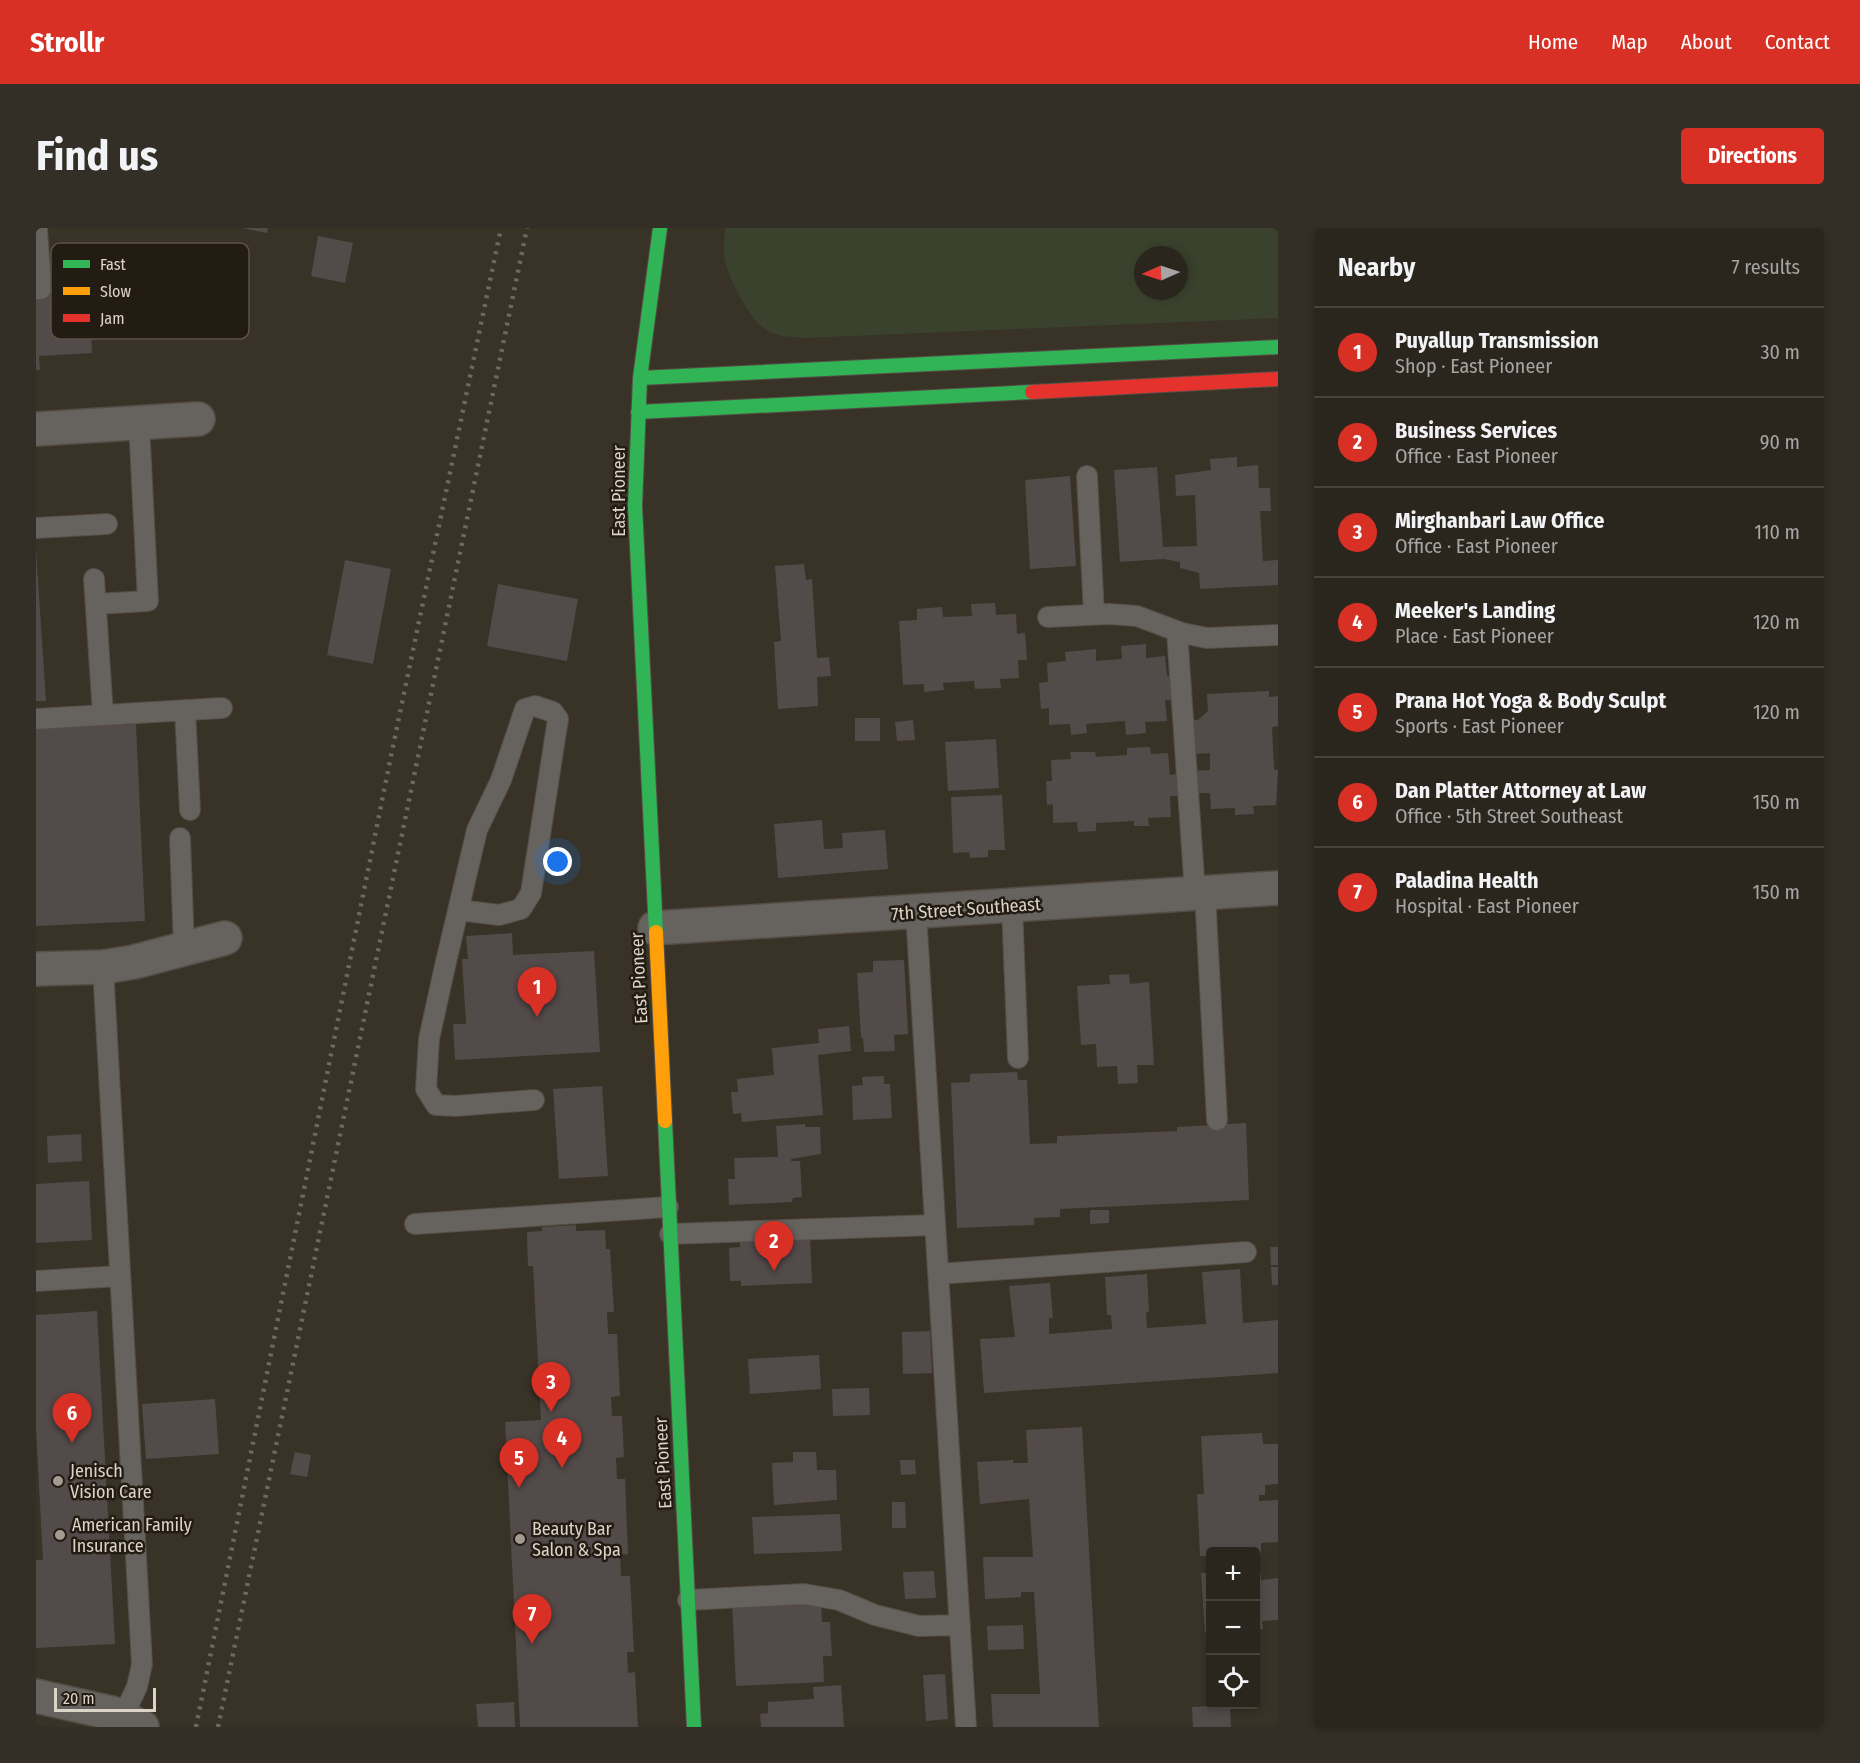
<!DOCTYPE html>
<meta charset="utf-8">
<style>
body{margin:0;font-family:"Fira Sans Condensed",sans-serif;background:#332e26;color:#f1f3f6}
.controls{position:absolute;right:18px;bottom:18px;display:grid;overflow:hidden;border-radius:6px;box-shadow:0 3px 9px #0003}
.controls button{width:54px;height:54px;display:grid;place-items:center;padding:0;border:0;border-bottom:2px solid #47433b;background:#2b261d;color:#f1f3f6;font:30px sans-serif}
.compass{position:absolute;left:1098px;top:18px;width:54px;height:54px;border-radius:50%;background:#2b261d;box-shadow:0 3px 9px #0003;rotate:267deg}
.scale{position:absolute;left:18px;bottom:15px;width:102px;box-sizing:border-box;padding-left:6px;border:3px solid #ddd4c8;border-top:0;font-size:16px;line-height:21px;white-space:nowrap;color:#ddd4c8;-webkit-text-stroke:4px #231c13;paint-order:stroke}
.you{position:absolute;left:522px;top:634px;width:21px;height:21px;margin:-15px;border:4px solid #fff;border-radius:50%;background:#1a73e8;box-shadow:0 0 0 9px #1a73e833}
.badge{display:grid;place-items:center;width:39px;height:39px;border-radius:50%;background:#d93025;color:#fff;font-size:20px;font-weight:700}
.pin{position:absolute;translate:-50% -50px;filter:drop-shadow(0 2px 3px #0008)}
.pin::after{content:'';position:absolute;top:32px;width:21px;height:18px;background:inherit;clip-path:polygon(0 0,100% 0,50% 100%)}
.list{margin:0;padding:0;list-style:none}
h2{display:flex;justify-content:space-between;align-items:center;height:78px;margin:0;padding:0 24px;font-size:26px}
h2 small{font-size:20px;font-weight:400;color:#a6a5a4}
.list li{display:grid;grid-template-columns:39px 1fr auto;gap:18px;align-items:center;box-sizing:border-box;height:90px;padding:0 24px;border-top:2px solid #47433b}
.list b{display:block;font-size:22px;white-space:nowrap}
.list p{margin:0;font-size:20px;white-space:nowrap;color:#a6a5a4}
.list em{font-size:20px;font-style:normal;color:#a6a5a4}
.icon{flex:none;width:33px;height:33px;fill:none;stroke:currentColor;stroke-width:2;stroke-linecap:round;stroke-linejoin:round}
.map{position:relative;flex:none;width:1242px;height:1499px;overflow:hidden;border-radius:6px}
header{display:flex;align-items:center;gap:36px;box-sizing:border-box;height:84px;padding:0 30px;background:#d93025;color:#fff}
header strong{font-size:28px}
nav{display:flex;gap:33px;margin-inline-start:auto;font-size:21px}
.intro{display:flex;align-items:center;justify-content:space-between;box-sizing:border-box;height:144px;padding:0 36px}
h1{margin:0;font-size:42px}
.button{padding:15px 27px;border-radius:6px;background:#d93025;color:#fff;font-size:21px;font-weight:700}
main{display:flex;gap:36px;padding:0 36px}
aside{flex:1;background:#2b261d;border-radius:6px;box-shadow:0 3px 9px #0003}
.map>svg:first-child{display:block}
</style>
<header>
<strong>Strollr</strong>
<nav><a>Home</a><a>Map</a><a>About</a><a>Contact</a></nav>
</header>
<div class="intro"><h1>Find us</h1><a class="button">Directions</a></div>
<main>
<div class="map">
<svg width="1242" height="1499" viewBox="0 0 1242 1499">
<rect width="100%" height="100%" fill="#393227"/>
<path fill="#3a422d" fill-rule="evenodd" d="M 689,0 L 1242,0 L 1242,90 L 769,110 C 756,109 743,109 732,103 C 714,93 691,49 688,28 C 687,19 689,9 689,0 ZM 1107,27 L 1143,27 L 1143,63 L 1107,63 Z"/>
<path fill="#534b4a" d="M 206,0 L 232,0 L 231,5 Z
M 282,8 L 317,15 L 309,55 L 275,48 Z
M 56,66 L 57,89 L 75,88 L 76,105 L 55,106 L 56,125 L 3,128 L 4,142 L 0,142 L 0,69 Z
M 1201,229 L 1201,239 L 1222,237 L 1223,260 L 1234,260 L 1235,283 L 1224,283 L 1227,333 L 1242,332 L 1242,357 L 1164,361 L 1163,345 L 1144,340 L 1144,334 L 1128,331 L 1084,334 L 1078,242 L 1121,239 L 1127,319 L 1161,318 L 1159,267 L 1140,268 L 1139,247 L 1175,242 L 1174,231 Z
M 1034,248 L 1040,338 L 994,341 L 989,252 Z
M 0,322 L 10,473 L 0,473 Z
M 309,332 L 355,341 L 337,436 L 291,427 Z
M 768,336 L 770,352 L 776,351 L 781,430 L 793,429 L 795,448 L 781,449 L 782,478 L 742,481 L 738,414 L 745,413 L 739,338 Z
M 462,356 L 542,371 L 531,433 L 451,418 Z
M 959,375 L 960,387 L 980,386 L 981,406 L 989,405 L 991,432 L 982,432 L 983,450 L 964,451 L 965,460 L 939,461 L 938,453 L 907,455 L 908,462 L 888,464 L 888,456 L 867,457 L 863,393 L 881,392 L 881,381 L 906,379 L 907,389 L 936,388 L 935,376 Z
M 1110,416 L 1110,430 L 1129,428 L 1131,448 L 1136,448 L 1138,472 L 1129,472 L 1131,493 L 1109,494 L 1110,505 L 1090,507 L 1089,493 L 1050,496 L 1051,505 L 1035,507 L 1034,496 L 1013,497 L 1013,480 L 1005,481 L 1003,455 L 1012,454 L 1011,435 L 1030,433 L 1029,424 L 1060,421 L 1060,433 L 1086,431 L 1085,418 Z
M 1233,463 L 1233,469 L 1242,468 L 1242,498 L 1236,499 L 1238,542 L 1242,542 L 1240,577 L 1217,578 L 1218,586 L 1199,587 L 1199,580 L 1175,581 L 1174,565 L 1160,565 L 1159,543 L 1174,542 L 1174,525 L 1157,526 L 1155,492 L 1162,492 L 1172,483 L 1171,466 Z
M 819,490 L 844,490 L 844,513 L 819,513 Z
M 877,492 L 879,512 L 861,513 L 859,494 Z
M 100,496 L 109,693 L 0,698 L 0,501 Z
M 960,511 L 963,560 L 912,563 L 909,514 Z
M 1114,519 L 1115,526 L 1132,525 L 1134,547 L 1140,546 L 1142,568 L 1134,568 L 1135,589 L 1112,590 L 1113,598 L 1098,598 L 1098,593 L 1060,595 L 1060,603 L 1042,604 L 1041,594 L 1017,595 L 1017,576 L 1011,577 L 1010,553 L 1016,553 L 1015,532 L 1035,531 L 1034,524 L 1059,524 L 1060,529 L 1091,527 L 1091,520 Z
M 966,567 L 969,622 L 952,622 L 952,629 L 934,630 L 933,624 L 917,625 L 915,569 Z
M 786,592 L 788,621 L 807,620 L 806,605 L 849,602 L 852,641 L 742,650 L 738,596 Z
M 476,705 L 477,727 L 558,723 L 564,824 L 419,832 L 417,796 L 430,796 L 426,731 L 432,731 L 430,708 Z
M 868,732 L 872,806 L 858,807 L 859,823 L 828,824 L 827,810 L 825,810 L 821,745 L 837,744 L 837,733 Z
M 1093,746 L 1094,756 L 1113,754 L 1118,837 L 1101,837 L 1102,855 L 1082,856 L 1081,838 L 1061,839 L 1060,816 L 1045,817 L 1041,758 L 1074,756 L 1073,747 Z
M 813,798 L 815,823 L 782,827 L 787,887 L 706,894 L 705,885 L 697,886 L 695,864 L 702,864 L 701,851 L 738,847 L 736,820 L 783,815 L 782,801 Z
M 981,844 L 982,852 L 991,852 L 994,916 L 1021,915 L 1021,908 L 1141,903 L 1141,899 L 1210,895 L 1213,972 L 1024,981 L 1024,989 L 998,990 L 998,997 L 921,1000 L 915,855 L 934,854 L 934,846 Z
M 848,848 L 848,856 L 854,856 L 856,890 L 817,892 L 816,858 L 827,857 L 826,849 Z
M 566,858 L 572,948 L 523,951 L 517,861 Z
M 769,896 L 769,899 L 784,899 L 785,926 L 755,931 L 755,933 L 764,933 L 766,969 L 757,970 L 756,974 L 693,977 L 692,951 L 699,951 L 698,930 L 742,929 L 740,898 Z
M 45,906 L 46,933 L 12,935 L 11,908 Z
M 53,953 L 56,1012 L 0,1015 L 0,956 Z
M 1054,982 L 1073,982 L 1073,995 L 1054,996 Z
M 540,997 L 540,1003 L 569,1002 L 570,1021 L 574,1021 L 578,1084 L 571,1084 L 572,1106 L 581,1106 L 584,1168 L 575,1169 L 576,1188 L 586,1188 L 588,1229 L 580,1230 L 581,1251 L 589,1251 L 592,1326 L 584,1327 L 585,1348 L 594,1348 L 598,1424 L 591,1424 L 592,1445 L 599,1444 L 602,1499 L 484,1499 L 469,1194 L 505,1192 L 497,1038 L 492,1038 L 491,1004 L 506,1003 L 506,999 Z
M 774,1009 L 776,1055 L 705,1058 L 705,1053 L 694,1053 L 693,1020 L 704,1019 L 704,1012 Z
M 1234,1019 L 1242,1019 L 1242,1037 L 1235,1037 Z
M 1235,1039 L 1242,1039 L 1242,1057 L 1236,1057 Z
M 1204,1041 L 1207,1095 L 1242,1092 L 1242,1145 L 948,1165 L 944,1111 L 979,1109 L 973,1058 L 1014,1055 L 1017,1090 L 1013,1090 L 1013,1106 L 1076,1101 L 1075,1087 L 1071,1087 L 1069,1049 L 1111,1046 L 1113,1084 L 1110,1084 L 1111,1100 L 1170,1096 L 1166,1044 Z
M 61,1083 L 79,1416 L 0,1420 L 0,1332 L 7,1332 L 0,1200 L 0,1087 Z
M 894,1103 L 896,1145 L 867,1146 L 866,1104 Z
M 783,1127 L 785,1161 L 714,1166 L 712,1131 Z
M 833,1160 L 834,1187 L 797,1188 L 796,1161 Z
M 179,1171 L 183,1226 L 110,1231 L 106,1176 Z
M 1046,1199 L 1063,1499 L 957,1499 L 955,1466 L 1004,1466 L 998,1364 L 985,1364 L 985,1369 L 949,1371 L 947,1329 L 997,1329 L 993,1271 L 944,1276 L 941,1234 L 977,1232 L 977,1235 L 992,1235 L 990,1202 Z
M 1226,1205 L 1227,1216 L 1242,1216 L 1242,1256 L 1229,1257 L 1229,1267 L 1223,1267 L 1223,1273 L 1242,1272 L 1242,1314 L 1225,1315 L 1225,1325 L 1174,1324 L 1174,1328 L 1164,1328 L 1161,1266 L 1168,1266 L 1165,1208 Z
M 259,1224 L 275,1227 L 271,1249 L 254,1246 Z
M 757,1224 L 780,1224 L 781,1242 L 800,1242 L 801,1272 L 738,1277 L 736,1235 L 757,1234 Z
M 864,1232 L 879,1232 L 880,1246 L 865,1247 Z
M 856,1274 L 869,1274 L 870,1300 L 856,1300 Z
M 804,1286 L 806,1323 L 718,1326 L 716,1289 Z
M 1220,1341 L 1224,1341 L 1225,1352 L 1242,1350 L 1242,1392 L 1226,1393 L 1227,1401 L 1220,1401 Z
M 898,1343 L 900,1370 L 869,1371 L 867,1344 Z
M 1165,1345 L 1174,1345 L 1174,1405 L 1169,1405 Z
M 785,1372 L 786,1394 L 794,1394 L 796,1428 L 787,1428 L 788,1454 L 700,1458 L 696,1376 Z
M 987,1397 L 988,1421 L 952,1422 L 951,1398 Z
M 909,1446 L 912,1491 L 890,1493 L 887,1447 Z
M 805,1457 L 808,1499 L 725,1499 L 724,1486 L 732,1485 L 732,1474 L 778,1471 L 777,1459 Z
M 478,1474 L 479,1499 L 442,1499 L 440,1476 Z
M 1194,1477 L 1195,1499 L 1157,1499 L 1156,1479 Z"/>
<g fill="none" stroke-linecap="round" stroke-linejoin="round">
<defs>
<path id="lane" d="M 0,61 L 5,61 L 1,0
M 1051,248 L 1058,386
M 0,300 L 71,296
M 58,351 L 67,487
M 60,376 L 112,373 L 103,195
M 1012,389 L 1073,386 L 1101,388 L 1146,405 L 1171,410 L 1242,407
M 1141,403 L 1159,665
M 149,482 L 154,582
M 0,491 L 186,480
M 144,610 L 148,721
M 1169,665 L 1181,892
M 976,678 L 982,830
M 423,682 L 463,687 L 485,681 L 495,665 L 522,491 L 517,484 L 499,478 L 489,481 L 465,552 L 441,602 L 409,738 L 393,811 L 390,861 L 400,877 L 419,878 L 498,872
M 880,685 L 930,1499
M 67,739 L 106,1436 L 101,1459 L 86,1490
M 379,996 L 632,979
M 634,1006 L 899,997
M 902,1046 L 1210,1024
M 0,1053 L 84,1048
M 652,1372 L 768,1366 L 803,1372 L 839,1387 L 883,1398 L 924,1397"/>
<path id="street" d="M 0,201 L 162,191
M 619,700 L 1242,660
M 0,741 L 67,739 L 98,734 L 189,710
M 0,1468 L 76,1485 L 106,1499"/>
<path id="fast" d="M 604,150 L 1242,119
M 602,184 L 996,164
M 620,704 L 599,278 L 604,150 L 624,0
M 629,893 L 658,1499"/>
<path id="slow" d="M 620,704 L 629,893"/>
<path id="jam" d="M 996,164 L 1242,151"/>
</defs>
<use href="#lane" stroke="#554e46" stroke-width="22"/>
<use href="#street" stroke="#554e46" stroke-width="36"/>
<use href="#fast" stroke="#554e46" stroke-width="16"/>
<use href="#slow" stroke="#554e46" stroke-width="16"/>
<use href="#jam" stroke="#554e46" stroke-width="16"/>
<use href="#lane" stroke="#66625e" stroke-width="20"/>
<use href="#street" stroke="#66625e" stroke-width="33"/>
<use href="#fast" stroke="#30b455" stroke-width="14"/>
<use href="#slow" stroke="#ff9f0a" stroke-width="14"/>
<use href="#jam" stroke="#e5322d" stroke-width="14"/>
<path stroke="#6d6863" stroke-width="4.5" stroke-dasharray="3 6" stroke-linecap="butt" d="M 160,1499 L 356,523 L 465,0
M 182,1499 L 491,0"/>
</g>
<g fill="#a49b90" stroke="#231c13" stroke-width="2">
<circle cx="22" cy="1253" r="6"/>
<circle cx="24" cy="1307" r="6"/>
<circle cx="484" cy="1311" r="6"/>
</g>
<g text-anchor="middle" stroke-width="5" stroke-linejoin="round" paint-order="stroke">
<g font-size="18" fill="#ddd4c8" stroke="#231c13">
<text transform="translate(583 263) rotate(-90)" y="6">East Pioneer</text>
<text transform="translate(930 681) rotate(-4)" y="6">7th Street Southeast</text>
<text transform="translate(603 750) rotate(-93)" y="6">East Pioneer</text>
<text transform="translate(627 1235) rotate(-93)" y="6">East Pioneer</text>
</g>
<g font-size="18" fill="#ddd4c8" stroke="#231c13" text-anchor="start">
<text x="34" y="1249">Jenisch<tspan x="34" dy="21">Vision Care</tspan></text>
<text x="36" y="1303">American Family<tspan x="36" dy="21">Insurance</tspan></text>
<text x="496" y="1307">Beauty Bar<tspan x="496" dy="21">Salon &amp; Spa</tspan></text>
</g>
</g>
<rect x="15" y="15" width="198" height="96" rx="9" fill="#231c13" stroke="#5b5349" stroke-width="1.5"/>
<rect x="27" y="32" width="27" height="8" fill="#30b455"/>
<rect x="27" y="59" width="27" height="8" fill="#ff9f0a"/>
<rect x="27" y="86" width="27" height="8" fill="#e5322d"/>
<g font-size="16" fill="#ddd4c8">
<text x="64" y="42">Fast</text>
<text x="64" y="69">Slow</text>
<text x="64" y="96">Jam</text>
</g>
</svg>
<div class="controls">
<button>+</button>
<button>−</button>
<button><svg class="icon" aria-label="locate" viewBox="0 0 24 24"><circle cx="12" cy="12" r="6"/><path d="M12 2v4M12 18v4M2 12h4M18 12h4"/></svg></button>
</div>
<svg class="compass" viewBox="-18 -18 36 36"><path d="M0-13l5 13h-10z" fill="#e53935"/><path d="M0 13l5-13h-10z" fill="#a6a5a4"/></svg>
<div class="scale">20 m</div>
<div class="you"></div>
<div class="pin badge" style="left:501px;top:789px">1</div>
<div class="pin badge" style="left:738px;top:1043px">2</div>
<div class="pin badge" style="left:515px;top:1184px">3</div>
<div class="pin badge" style="left:526px;top:1240px">4</div>
<div class="pin badge" style="left:483px;top:1260px">5</div>
<div class="pin badge" style="left:36px;top:1215px">6</div>
<div class="pin badge" style="left:496px;top:1416px">7</div>
</div>
<aside>
<h2>Nearby<small>7 results</small></h2>
<ul class="list">
<li><span class="badge">1</span><div><b>Puyallup Transmission</b><p>Shop · East Pioneer</p></div><em>30 m</em></li>
<li><span class="badge">2</span><div><b>Business Services</b><p>Office · East Pioneer</p></div><em>90 m</em></li>
<li><span class="badge">3</span><div><b>Mirghanbari Law Office</b><p>Office · East Pioneer</p></div><em>110 m</em></li>
<li><span class="badge">4</span><div><b>Meeker's Landing</b><p>Place · East Pioneer</p></div><em>120 m</em></li>
<li><span class="badge">5</span><div><b>Prana Hot Yoga &amp; Body Sculpt</b><p>Sports · East Pioneer</p></div><em>120 m</em></li>
<li><span class="badge">6</span><div><b>Dan Platter Attorney at Law</b><p>Office · 5th Street Southeast</p></div><em>150 m</em></li>
<li><span class="badge">7</span><div><b>Paladina Health</b><p>Hospital · East Pioneer</p></div><em>150 m</em></li>
</ul>
</aside>
</main>
